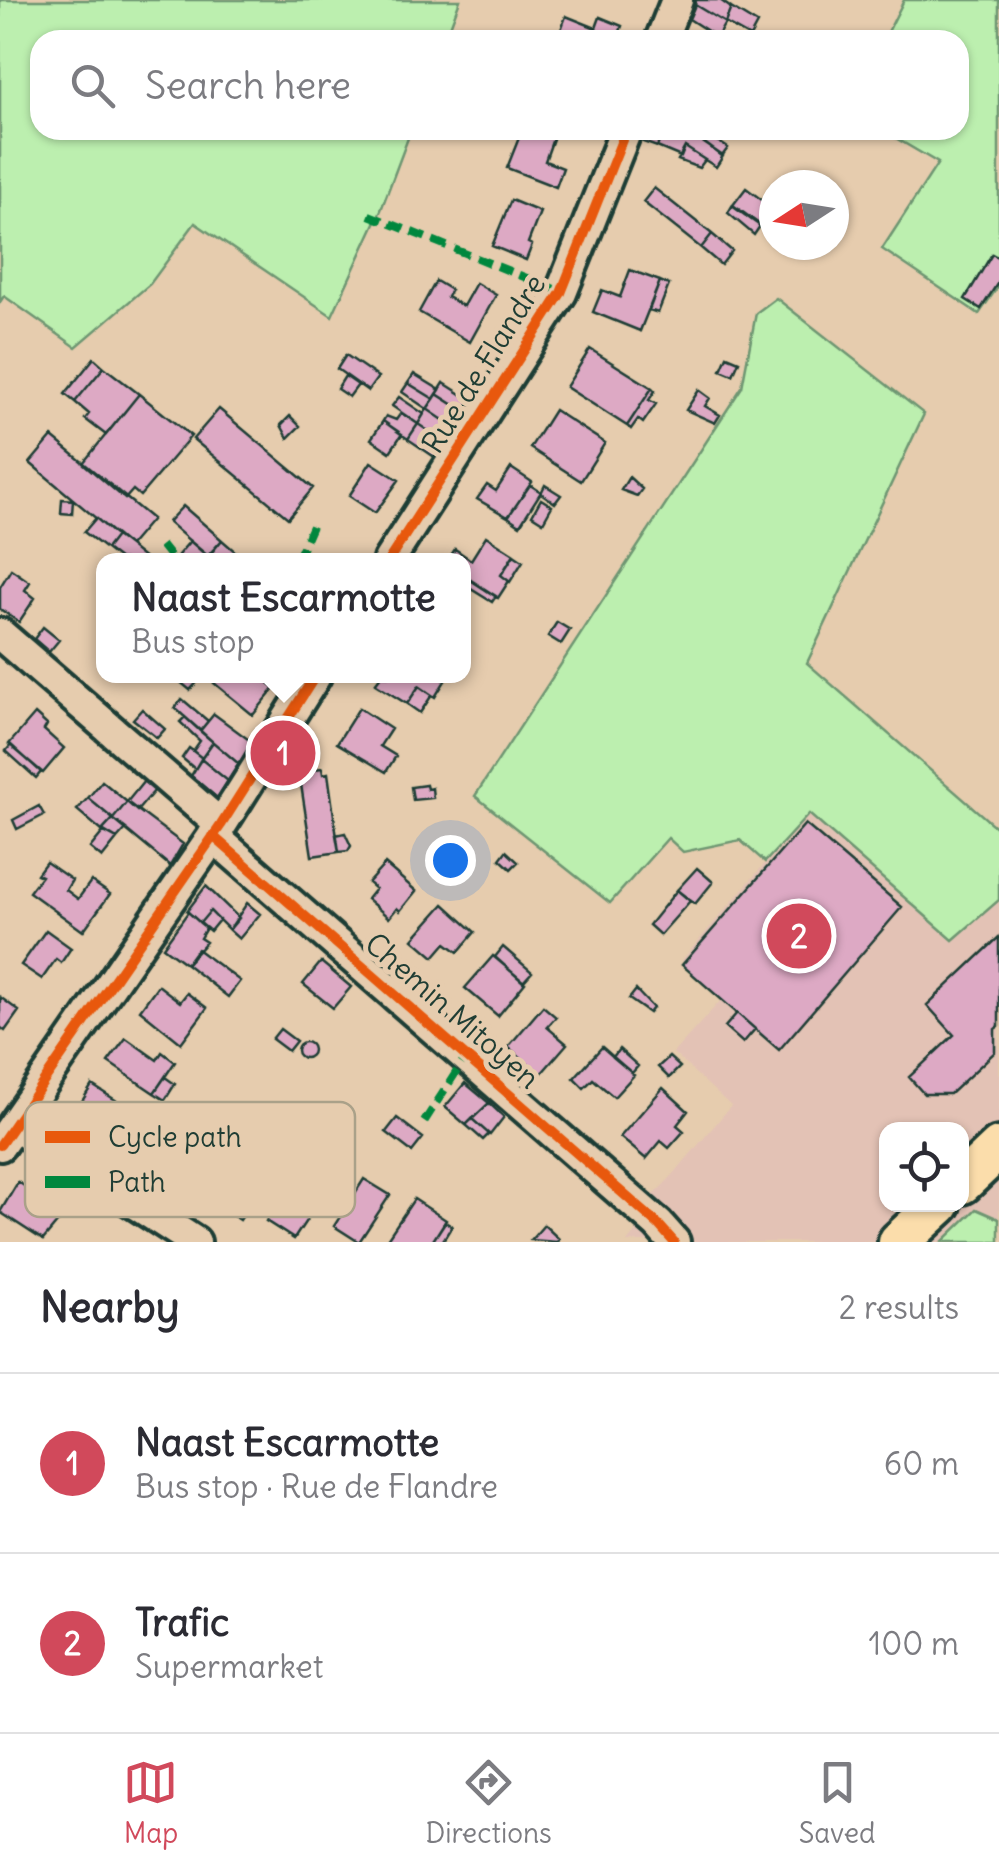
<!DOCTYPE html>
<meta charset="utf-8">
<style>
body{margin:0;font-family:Delius,sans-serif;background:#f7f7f7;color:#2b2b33}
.controls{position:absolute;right:30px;bottom:30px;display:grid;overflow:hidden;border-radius:20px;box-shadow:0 2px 8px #0004}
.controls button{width:90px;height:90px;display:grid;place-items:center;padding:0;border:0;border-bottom:2px solid #e1e1e2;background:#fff;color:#2b2b33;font:50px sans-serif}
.compass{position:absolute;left:759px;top:170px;width:90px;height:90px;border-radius:50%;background:#fff;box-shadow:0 2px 8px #0004;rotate:258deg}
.you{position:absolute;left:450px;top:860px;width:35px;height:35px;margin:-25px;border:8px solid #fff;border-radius:50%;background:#1a73e8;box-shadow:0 0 0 15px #1a73e833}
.badge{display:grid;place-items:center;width:65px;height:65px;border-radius:50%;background:#d1495b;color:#fff;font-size:32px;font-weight:700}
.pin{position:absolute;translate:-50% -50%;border:5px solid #fff;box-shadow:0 2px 10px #0006}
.popup{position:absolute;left:96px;top:553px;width:375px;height:130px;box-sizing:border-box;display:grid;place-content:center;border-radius:20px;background:#fff;filter:drop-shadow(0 2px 8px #0005);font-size:32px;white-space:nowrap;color:#7c7c81}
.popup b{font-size:38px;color:#2b2b33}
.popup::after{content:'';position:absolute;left:50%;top:100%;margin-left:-20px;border:20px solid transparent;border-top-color:#fff}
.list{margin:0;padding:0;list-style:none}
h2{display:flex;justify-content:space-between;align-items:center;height:130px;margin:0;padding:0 40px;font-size:42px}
h2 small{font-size:32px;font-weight:400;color:#7c7c81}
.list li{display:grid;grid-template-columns:65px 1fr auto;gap:30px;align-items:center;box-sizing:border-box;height:180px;padding:0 40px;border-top:2px solid #e1e1e2}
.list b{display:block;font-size:38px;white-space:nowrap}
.list p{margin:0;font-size:32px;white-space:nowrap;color:#7c7c81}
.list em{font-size:32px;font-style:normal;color:#7c7c81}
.icon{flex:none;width:55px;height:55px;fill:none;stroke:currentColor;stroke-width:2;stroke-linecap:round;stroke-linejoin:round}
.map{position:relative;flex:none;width:999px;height:1242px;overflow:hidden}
.search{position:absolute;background:#fff;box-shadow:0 2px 8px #0004;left:30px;right:30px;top:30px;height:110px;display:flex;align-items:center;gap:25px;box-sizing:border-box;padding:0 35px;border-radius:30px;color:#7c7c81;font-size:38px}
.sheet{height:490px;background:#fff}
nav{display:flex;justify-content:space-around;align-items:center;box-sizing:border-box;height:140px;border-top:2px solid #e1e1e2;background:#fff;font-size:28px;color:#7c7c81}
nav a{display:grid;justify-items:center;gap:5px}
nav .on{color:#d1495b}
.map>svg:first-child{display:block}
</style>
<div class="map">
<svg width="999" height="1242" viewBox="0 0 999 1242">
<rect width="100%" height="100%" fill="#e6ccae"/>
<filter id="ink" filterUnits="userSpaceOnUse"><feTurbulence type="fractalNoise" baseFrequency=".01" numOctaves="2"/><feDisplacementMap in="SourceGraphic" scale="20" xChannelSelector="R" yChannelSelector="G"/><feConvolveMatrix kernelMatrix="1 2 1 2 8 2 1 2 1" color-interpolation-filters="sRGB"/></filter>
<g filter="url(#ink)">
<path fill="#e3c2b5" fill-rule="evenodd" d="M 808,813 L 952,940 L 999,900 L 999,1242 L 627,1242 L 648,1216 L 640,1209 L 672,1176 L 731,1106 L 673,1053 L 724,997 L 682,960 ZM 886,1130 L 962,1130 L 962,1204 L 886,1204 Z"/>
<path fill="#bcefaf" stroke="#6e9672" stroke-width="2.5" d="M 0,0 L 460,0 L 445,40 L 40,40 L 40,130 L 411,130 L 381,210 L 332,316 L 195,223 L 150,284 L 76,347 L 4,296 L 0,302 Z
M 904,0 L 999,0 L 999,285 L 979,314 L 882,249 L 938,163 L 882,130 L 959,130 L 959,40 L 884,40 Z
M 776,298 L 924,414 L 807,663 L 999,830 L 999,900 L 953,940 L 809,814 L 765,862 L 740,840 L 683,852 L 668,838 L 610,903 L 475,796 L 742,387 L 756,313 Z
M 976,1209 L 999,1219 L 999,1242 L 942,1242 Z"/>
<path fill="#dda9c4" stroke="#1f3d34" stroke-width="2.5" d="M 696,0 L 720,0 L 731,8 L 725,23 L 695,5 Z
M 695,5 L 725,23 L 717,37 L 689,19 Z
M 731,8 L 757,24 L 750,37 L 725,23 Z
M 566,16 L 596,28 L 600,17 L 622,26 L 617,40 L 564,40 L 558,38 Z
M 522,130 L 555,133 L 545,161 L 563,168 L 556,187 L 507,168 Z
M 647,130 L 664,130 L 657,147 L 643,142 Z
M 664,130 L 685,130 L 723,156 L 716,167 L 685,147 L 681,157 L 657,147 Z
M 707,134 L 728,148 L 722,156 L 702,141 Z
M 685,147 L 705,160 L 699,168 L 678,160 Z
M 654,188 L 712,234 L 701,248 L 643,202 Z
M 746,188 L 774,209 L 774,235 L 733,205 Z
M 511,200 L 540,212 L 528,243 L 532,245 L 526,260 L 492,246 Z
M 732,206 L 760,226 L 754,235 L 728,213 Z
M 712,234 L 732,251 L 721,265 L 701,248 Z
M 992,254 L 999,258 L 999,281 L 981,309 L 965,299 Z
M 630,270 L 660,281 L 640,331 L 593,312 L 602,290 L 620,297 Z
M 436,281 L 451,290 L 447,297 L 463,306 L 476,283 L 496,295 L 470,342 L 419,312 Z
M 660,281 L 669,285 L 658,313 L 649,310 Z
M 590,349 L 652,388 L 627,426 L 566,387 Z
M 346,355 L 378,377 L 368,391 L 337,369 Z
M 727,356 L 739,361 L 733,375 L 721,370 Z
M 94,358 L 104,367 L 75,402 L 65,394 Z
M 104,367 L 139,394 L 106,435 L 85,419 L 89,414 L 75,402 Z
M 414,374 L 440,390 L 434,399 L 408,383 Z
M 345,376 L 358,385 L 349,397 L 337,389 Z
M 408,383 L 434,399 L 427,409 L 402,392 Z
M 444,383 L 472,401 L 465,412 L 437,394 Z
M 652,388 L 655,391 L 649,400 L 656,404 L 643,423 L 638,419 L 631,429 L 627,426 Z
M 699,390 L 710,398 L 705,406 L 720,415 L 715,423 L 686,410 Z
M 139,394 L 191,436 L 140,496 L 133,490 L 125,499 L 83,463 Z
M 437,394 L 465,412 L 455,428 L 427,409 Z
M 399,397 L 424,414 L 418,424 L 392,406 Z
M 219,409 L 313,488 L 288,518 L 193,439 Z
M 427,409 L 455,428 L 446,443 L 418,424 Z
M 554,410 L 605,443 L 581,481 L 530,448 Z
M 401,413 L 418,424 L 408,439 L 383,421 L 386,416 L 396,420 Z
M 290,416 L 300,426 L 288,438 L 281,425 Z
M 383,421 L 402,434 L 390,452 L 371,439 Z
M 418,424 L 446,443 L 436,458 L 408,439 Z
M 52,437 L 152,519 L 129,546 L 30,463 Z
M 371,462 L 399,480 L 375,513 L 349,496 Z
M 511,468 L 532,482 L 508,517 L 477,499 L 487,485 L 496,491 Z
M 629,477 L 642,489 L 637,496 L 621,490 Z
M 530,485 L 541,492 L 520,525 L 508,517 Z
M 545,485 L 561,495 L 555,503 L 541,493 Z
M 62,499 L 73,500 L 72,514 L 61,513 Z
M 541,499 L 552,506 L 543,522 L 532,515 Z
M 183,506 L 222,540 L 208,557 L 168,522 Z
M 96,518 L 116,536 L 106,549 L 84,532 Z
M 116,536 L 129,546 L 146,560 L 120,560 L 106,549 Z
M 486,536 L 514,554 L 501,575 L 509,581 L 498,598 L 463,575 L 463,560 L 448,560 L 455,549 L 471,560 Z
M 222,540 L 245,560 L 204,560 Z
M 190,541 L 208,556 L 204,560 L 185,560 L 178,555 Z
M 514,555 L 523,561 L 510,582 L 501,575 Z
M 11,569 L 30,582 L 25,590 L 35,598 L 19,622 L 0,609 L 0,587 Z
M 463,575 L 496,596 L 492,602 L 463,584 Z
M 557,622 L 570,630 L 561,644 L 548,636 Z
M 43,627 L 59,640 L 49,652 L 34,639 Z
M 173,676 L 203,676 L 190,690 Z
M 220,676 L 239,679 L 242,676 L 261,676 L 275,688 L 253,715 L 214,683 Z
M 381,676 L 437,676 L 445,681 L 435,697 L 419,686 L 407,704 L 375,684 Z
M 419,686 L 432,695 L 420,713 L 407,704 Z
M 182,699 L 208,721 L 200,731 L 175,708 Z
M 359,708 L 391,729 L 380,746 L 396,756 L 386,772 L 337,743 Z
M 142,709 L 165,729 L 157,738 L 133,719 Z
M 35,714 L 47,725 L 44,730 L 64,748 L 43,773 L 9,744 Z
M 214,714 L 252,742 L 239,764 L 200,731 Z
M 185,717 L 213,742 L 202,758 L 193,751 L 200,741 L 180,722 Z
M 213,742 L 239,764 L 228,781 L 201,759 Z
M 11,745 L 41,772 L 36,778 L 6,751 Z
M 189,748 L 202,758 L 195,769 L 182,758 Z
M 201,759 L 228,781 L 217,798 L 191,776 Z
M 322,768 L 323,774 L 328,773 L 339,852 L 312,856 L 300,778 L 303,778 L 302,771 Z
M 102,781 L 127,802 L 113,819 L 88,798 Z
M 144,781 L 155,790 L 137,811 L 127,802 Z
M 426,785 L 427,789 L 432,788 L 433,798 L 413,800 L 411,787 Z
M 88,798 L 113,819 L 102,831 L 77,810 Z
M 127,802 L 183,844 L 170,866 L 113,819 Z
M 39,806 L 44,815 L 17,829 L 13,820 Z
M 113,819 L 126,829 L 117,839 L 102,831 Z
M 805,824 L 902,907 L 779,1050 L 682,965 Z
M 104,831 L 117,839 L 102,858 L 90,848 Z
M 345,833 L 351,846 L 348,851 L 339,852 L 336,835 Z
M 506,851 L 518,862 L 511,869 L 500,859 Z
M 46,862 L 72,880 L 66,890 L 78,899 L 91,881 L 110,894 L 83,931 L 29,892 L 41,876 L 37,874 Z
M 385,864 L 416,891 L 400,911 L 397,908 L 389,918 L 367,899 L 375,889 L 368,883 Z
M 697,868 L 713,882 L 695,904 L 677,890 Z
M 206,886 L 239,918 L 229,930 L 210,911 L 200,923 L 187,911 Z
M 677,890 L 690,901 L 660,935 L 649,925 Z
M 247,903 L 260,914 L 239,939 L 229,930 Z
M 444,904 L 475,932 L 458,952 L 446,943 L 434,957 L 413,939 Z
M 210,911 L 219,920 L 210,931 L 200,923 Z
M 188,912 L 206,928 L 200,938 L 206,942 L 186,964 L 163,947 Z
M 46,930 L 71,948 L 61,963 L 56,959 L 42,979 L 21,965 Z
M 999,937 L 999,1026 L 995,1029 L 995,1052 L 950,1094 L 924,1094 L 909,1077 L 954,1035 L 927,1005 Z
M 503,947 L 532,972 L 523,982 L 495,957 Z
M 197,949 L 240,981 L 228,997 L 186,964 Z
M 493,956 L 525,983 L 498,1016 L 465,988 Z
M 321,962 L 351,987 L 333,1008 L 303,984 Z
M 158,985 L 180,1002 L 187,993 L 207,1008 L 181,1043 L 140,1010 Z
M 636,990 L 653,1008 L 649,1013 L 629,999 Z
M 0,997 L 19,1011 L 5,1031 L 0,1027 Z
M 543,1006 L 556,1017 L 547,1027 L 567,1044 L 540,1075 L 508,1047 Z
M 737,1013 L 755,1029 L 743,1043 L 725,1027 Z
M 280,1029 L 296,1041 L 288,1051 L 272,1039 Z
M 126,1038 L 157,1060 L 162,1052 L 175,1062 L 154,1093 L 108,1062 Z
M297 1050a8 8 0 1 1 16 0a8 8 0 1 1-16 0Z
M 602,1047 L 634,1075 L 614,1097 L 593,1079 L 584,1088 L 574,1078 Z
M 619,1049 L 638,1066 L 632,1073 L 613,1057 Z
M 669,1057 L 680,1067 L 669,1078 L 658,1067 Z
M 165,1077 L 175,1084 L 165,1100 L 154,1093 Z
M 465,1083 L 489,1103 L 466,1125 L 445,1107 Z
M 92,1085 L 136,1113 L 117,1142 L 74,1114 Z
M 663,1088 L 688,1111 L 677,1125 L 684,1131 L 669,1148 L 661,1141 L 646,1159 L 620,1137 Z
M 489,1103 L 504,1117 L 490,1135 L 472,1119 Z
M 262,1111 L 274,1118 L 267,1128 L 255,1121 Z
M 397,1118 L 423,1138 L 412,1152 L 386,1132 Z
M 472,1119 L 489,1134 L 483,1140 L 466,1125 Z
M 198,1120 L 228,1140 L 194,1192 L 164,1172 Z
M 138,1139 L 151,1147 L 144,1158 L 131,1150 Z
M 255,1139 L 276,1153 L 270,1162 L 249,1149 Z
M 246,1147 L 276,1166 L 240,1220 L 211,1201 Z
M 298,1171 L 327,1189 L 294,1239 L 266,1221 Z
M 364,1179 L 390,1195 L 359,1242 L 334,1226 Z
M 18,1182 L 26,1187 L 28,1184 L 68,1210 L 43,1240 L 0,1212 Z
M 414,1199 L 446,1220 L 432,1242 L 385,1242 Z
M 445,1222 L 452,1226 L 442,1242 L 432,1242 Z
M 544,1225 L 559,1239 L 557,1242 L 531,1240 Z"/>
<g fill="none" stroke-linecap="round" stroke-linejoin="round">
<defs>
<path id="minor" d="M 661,40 L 677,0
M 389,560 L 561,293 L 626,130
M 0,634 L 221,825
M 213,836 L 658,1224 L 674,1242
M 14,1125 L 195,1242
M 0,1145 L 221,825 L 315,676"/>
<path id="major" d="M 962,1183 L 999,1148
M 899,1242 L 940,1204"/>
</defs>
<use href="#minor" stroke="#1f3d34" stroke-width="38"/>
<use href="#major" stroke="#1f3d34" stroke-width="48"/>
<use href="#minor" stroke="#e6ccae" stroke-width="30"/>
<use href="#major" stroke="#fbddab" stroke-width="40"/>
<path stroke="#00873e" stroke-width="8" stroke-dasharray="15 8" stroke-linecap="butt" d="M 369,215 L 562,292
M 161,545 L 173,560
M 297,560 L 312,526
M 424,1122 L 466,1057"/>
<defs>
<path id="cycleway" d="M 389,560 L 561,293 L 626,130
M 213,836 L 658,1224 L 674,1242
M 0,1145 L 221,825 L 315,676"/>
</defs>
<use href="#cycleway" stroke="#e6ccae" stroke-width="16"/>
<use href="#cycleway" stroke="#e8590c" stroke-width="10"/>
</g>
</g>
<g text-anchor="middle" stroke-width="10" stroke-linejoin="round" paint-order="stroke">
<g font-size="30" fill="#1f3d34" stroke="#e6ccae">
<text transform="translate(484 364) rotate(-58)" y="10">Rue de Flandre</text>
<text transform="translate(452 1011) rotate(41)" y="10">Chemin Mitoyen</text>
</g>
</g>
<rect x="25" y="1102" width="330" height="115" rx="15" fill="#e6ccae" stroke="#aaa189" stroke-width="2.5"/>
<rect x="45" y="1131" width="45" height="12" fill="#e8590c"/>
<rect x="45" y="1176" width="45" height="12" fill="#00873e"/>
<g font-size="28" fill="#1f3d34">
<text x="108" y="1147">Cycle path</text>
<text x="108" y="1192">Path</text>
</g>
</svg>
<div class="controls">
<button><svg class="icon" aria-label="locate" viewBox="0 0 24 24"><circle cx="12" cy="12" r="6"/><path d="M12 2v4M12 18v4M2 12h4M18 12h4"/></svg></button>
</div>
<svg class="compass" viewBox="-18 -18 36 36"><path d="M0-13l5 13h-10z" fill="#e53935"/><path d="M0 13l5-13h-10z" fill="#7c7c81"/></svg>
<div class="you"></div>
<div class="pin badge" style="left:283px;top:753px">1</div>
<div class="popup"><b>Naast Escarmotte</b>Bus stop</div>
<div class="pin badge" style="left:799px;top:936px">2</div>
<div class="search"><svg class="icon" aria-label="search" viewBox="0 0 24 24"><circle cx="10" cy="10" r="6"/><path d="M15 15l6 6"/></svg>Search here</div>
</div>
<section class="sheet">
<h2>Nearby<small>2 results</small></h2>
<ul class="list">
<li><span class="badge">1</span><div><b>Naast Escarmotte</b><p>Bus stop · Rue de Flandre</p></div><em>60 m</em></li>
<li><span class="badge">2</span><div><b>Trafic</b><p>Supermarket</p></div><em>100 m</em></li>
</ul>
</section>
<nav>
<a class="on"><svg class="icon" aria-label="map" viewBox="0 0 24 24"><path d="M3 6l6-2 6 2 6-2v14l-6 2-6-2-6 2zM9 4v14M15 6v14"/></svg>Map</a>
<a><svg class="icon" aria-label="directions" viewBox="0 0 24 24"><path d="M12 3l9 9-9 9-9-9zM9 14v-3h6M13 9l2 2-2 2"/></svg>Directions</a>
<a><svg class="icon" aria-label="saved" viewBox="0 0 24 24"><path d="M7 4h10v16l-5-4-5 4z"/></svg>Saved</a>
</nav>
